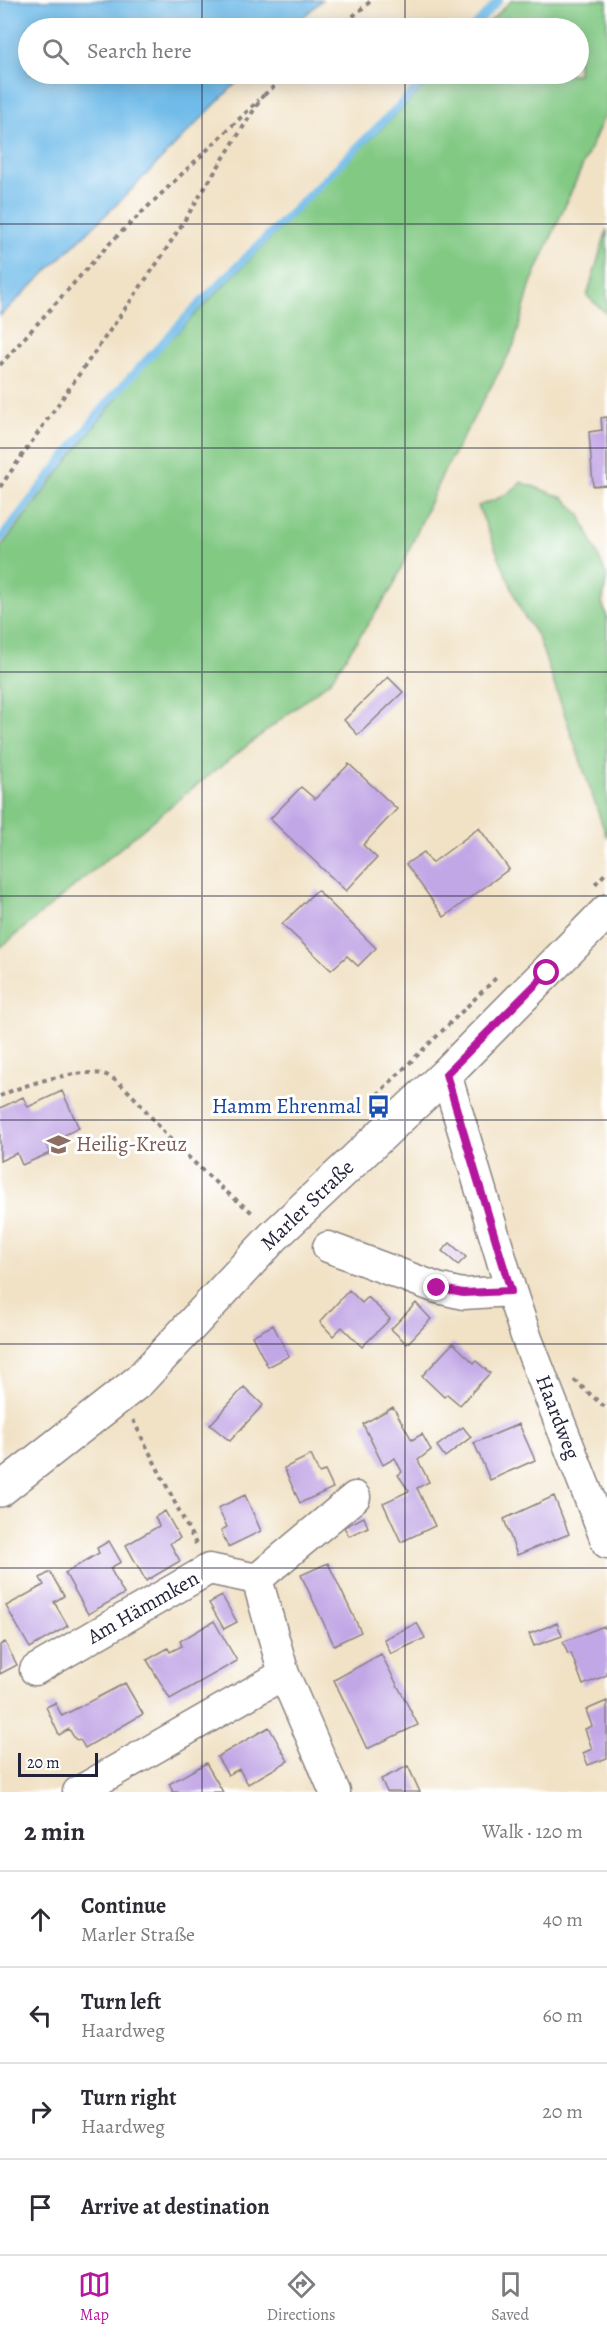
<!DOCTYPE html>
<meta charset="utf-8">
<style>
body{margin:0;font-family:Alegreya,serif;background:#f7f7f7;color:#2b2b33}
.scale{position:absolute;left:18px;bottom:15px;width:80px;box-sizing:border-box;padding-left:6px;border:3px solid #22223b;border-top:0;font-size:16px;line-height:21px;white-space:nowrap;color:#22223b;-webkit-text-stroke:4px #fff;paint-order:stroke}
.stop{position:absolute;width:18px;height:18px;margin:-14px;border:4px solid #b5179e;border-radius:50%;background:#fff}
.stop.end{background:#b5179e;border-color:#fff;box-shadow:0 2px 6px #0008}
.list{margin:0;padding:0;list-style:none}
h2{display:flex;justify-content:space-between;align-items:center;height:78px;margin:0;padding:0 24px;font-size:26px}
h2 small{font-size:20px;font-weight:400;color:#7c7c81}
.list li{display:grid;grid-template-columns:39px 1fr auto;gap:18px;align-items:center;box-sizing:border-box;height:96px;padding:0 24px;border-top:2px solid #e1e1e2}
.list b{display:block;font-size:22px;white-space:nowrap}
.list p{margin:0;font-size:20px;white-space:nowrap;color:#7c7c81}
.list em{font-size:20px;font-style:normal;color:#7c7c81}
.icon{flex:none;width:33px;height:33px;fill:none;stroke:currentColor;stroke-width:2;stroke-linecap:round;stroke-linejoin:round}
.map{position:relative;flex:none;width:607px;height:1792px;overflow:hidden}
.search{position:absolute;background:#fff;box-shadow:0 3px 15px #0003;left:18px;right:18px;top:18px;height:66px;display:flex;align-items:center;gap:15px;box-sizing:border-box;padding:0 21px;border-radius:33px;color:#7c7c81;font-size:22px}
.sheet{height:462px;background:#fff}
nav{display:flex;justify-content:space-around;align-items:center;box-sizing:border-box;height:84px;border-top:2px solid #e1e1e2;background:#fff;font-size:16px;color:#7c7c81}
nav a{display:grid;justify-items:center;gap:3px}
nav .on{color:#b5179e}
.map>svg:first-child{display:block}
</style>
<div class="map">
<svg width="607" height="1792" viewBox="0 0 607 1792">
<rect width="100%" height="100%" fill="#fff"/>
<filter id="ink" filterUnits="userSpaceOnUse"><feTurbulence type="fractalNoise" baseFrequency=".0167" numOctaves="2"/><feDisplacementMap in="SourceGraphic" scale="12" xChannelSelector="R" yChannelSelector="G"/><feConvolveMatrix kernelMatrix="1 2 1 2 8 2 1 2 1" color-interpolation-filters="sRGB"/></filter>
<filter id="wash" filterUnits="userSpaceOnUse"><feTurbulence type="fractalNoise" baseFrequency=".008" numOctaves="4" result="noise"/><feDisplacementMap in="SourceGraphic" scale="24" xChannelSelector="R" yChannelSelector="G"/><feGaussianBlur stdDeviation="1.35" result="paint"/><feColorMatrix in="noise" values="0 0 0 0 0 0 0 0 0 0 0 0 0 0 0 0 0 1.4 0 .05"/><feComposite in="paint" operator="in"/></filter>
<g filter="url(#wash)">
<rect width="100%" height="100%" fill="#f1e2c6"/>
<path fill="#82c984" stroke="#527660" stroke-width="1.5" d="M 512,0 L 607,0 L 607,110 L 531,283 L 514,345 L 442,475 L 393,587 L 330,681 L 184,795 L 0,948 L 0,548 L 133,377 L 325,183 L 437,74 L 578,74 L 578,28 L 483,28 Z
M 607,229 L 607,314 L 587,296 Z
M 521,482 L 564,498 L 580,515 L 607,576 L 602,603 L 607,617 L 607,838 L 538,637 L 522,613 L 478,506 C 494,500 510,495 521,482 Z"/>
<path fill="#6fbbe9" stroke="#486e92" stroke-width="1.5" d="M 0,0 L 322,0 L 291,28 L 28,28 L 28,74 L 245,74 L 120,201 L 0,316 Z"/>
<g fill="none" stroke-linecap="round" stroke-linejoin="round">
<path stroke="#6fbbe9" stroke-width="8" d="M 473,28 L 499,0
M 0,539 L 111,398 L 193,310 L 431,74"/>
</g>
<g id="blocks">
<path fill="#c2a7e6" d="M 607,417 L 607,485 L 593,486 L 589,432 L 602,430 L 601,418 Z
M 388,677 L 403,692 L 358,735 L 344,720 Z
M 349,764 L 397,809 L 363,845 L 377,858 L 346,891 L 270,819 L 301,787 L 315,799 Z
M 479,828 L 509,869 L 444,917 L 406,864 L 424,852 L 432,863 Z
M 317,890 L 376,948 L 358,966 L 347,956 L 331,970 L 282,924 Z
M 62,1091 L 79,1128 L 46,1144 L 50,1153 L 22,1165 L 17,1153 L 0,1161 L 0,1108 L 23,1097 L 28,1107 Z
M 450,1243 L 466,1257 L 458,1265 L 442,1251 Z
M 349,1290 L 362,1303 L 368,1297 L 390,1319 L 362,1347 L 342,1327 L 333,1336 L 320,1322 Z
M 416,1303 L 431,1319 L 407,1344 L 391,1329 Z
M 273,1325 L 289,1356 L 268,1367 L 252,1336 Z
M 453,1343 L 474,1363 L 476,1361 L 490,1373 L 460,1405 L 447,1394 L 444,1397 L 422,1376 Z
M 244,1387 L 263,1405 L 230,1441 L 210,1425 Z
M 393,1407 L 412,1440 L 422,1434 L 431,1450 L 418,1460 L 429,1482 L 417,1488 L 435,1526 L 401,1542 L 383,1503 L 409,1491 L 398,1475 L 402,1472 L 395,1458 L 383,1465 L 363,1424 Z
M 519,1424 L 535,1460 L 490,1480 L 474,1443 Z
M 463,1427 L 471,1437 L 445,1457 L 437,1446 Z
M 311,1455 L 319,1473 L 325,1471 L 333,1488 L 300,1503 L 284,1468 Z
M 245,1495 L 261,1531 L 228,1547 L 221,1530 L 227,1527 L 218,1508 Z
M 554,1496 L 569,1534 L 517,1555 L 504,1519 Z
M 165,1511 L 180,1538 L 170,1543 L 180,1561 L 146,1581 L 126,1545 L 159,1526 L 155,1517 Z
M 364,1517 L 368,1527 L 349,1536 L 344,1527 Z
M 109,1541 L 121,1562 L 110,1568 L 124,1594 L 88,1614 L 65,1573 L 99,1553 L 97,1548 Z
M 328,1563 L 361,1632 L 334,1645 L 301,1575 Z
M 50,1572 L 64,1596 L 54,1602 L 68,1626 L 30,1648 L 6,1606 L 44,1585 L 40,1578 Z
M 222,1596 L 237,1622 L 224,1629 L 209,1603 Z
M 214,1621 L 237,1661 L 170,1699 L 147,1660 L 168,1648 L 170,1652 L 182,1646 L 180,1641 Z
M 417,1623 L 425,1638 L 391,1654 L 384,1639 Z
M 557,1623 L 562,1636 L 534,1646 L 529,1634 Z
M 604,1626 L 607,1635 L 607,1675 L 583,1685 L 571,1653 L 568,1654 L 563,1642 Z
M 5,1642 L 17,1665 L 0,1674 L 0,1645 Z
M 381,1654 L 418,1725 L 367,1749 L 334,1680 Z
M 125,1683 L 143,1714 L 85,1748 L 81,1741 L 75,1739 L 69,1729 L 59,1735 L 46,1707 L 55,1703 L 62,1716 Z
M 607,1701 L 607,1758 L 588,1765 L 583,1753 L 592,1749 L 585,1729 L 592,1726 L 586,1710 Z
M 269,1727 L 288,1761 L 248,1784 L 239,1769 L 228,1775 L 217,1757 Z
M 206,1763 L 223,1792 L 173,1792 L 169,1784 Z
M 408,1766 L 420,1792 L 387,1792 L 381,1779 Z"/>
</g>
</g>
<g filter="url(#ink)">
<use href="#blocks" fill-opacity="0" stroke="#8a8280" stroke-width="1.5"/>
<g fill="none" stroke-linecap="round" stroke-linejoin="round">
<defs>
<path id="street" d="M 446,1074 L 511,1291 L 527,1339 L 607,1543
M 328,1247 L 437,1288 L 463,1294 L 511,1291
M 35,1670 L 209,1569 L 257,1579
M 78,1792 L 284,1674
M 335,1792 L 284,1674 L 257,1579 L 355,1497"/>
<path id="secondary" d="M 0,1490 L 139,1381 L 273,1237 L 446,1074 L 607,911"/>
</defs>
<use href="#street" stroke="#8a8280" stroke-width="33"/>
<use href="#secondary" stroke="#8a8280" stroke-width="36"/>
<path stroke="#8a8280" stroke-width="4" stroke-dasharray="4.5 4.5" stroke-linecap="butt" d="M 339,28 L 372,0
M 264,95 L 288,74
M 0,365 L 110,243 L 259,100
M 0,487 L 160,259 L 264,94
M 595,884 L 607,872
M 377,1095 L 496,978
M 0,1096 C 25,1084 76,1069 103,1074 C 124,1079 154,1122 169,1138 C 184,1153 200,1168 216,1183 C 228,1194 242,1204 255,1215
M 574,1380 L 607,1409
M 133,1420 L 196,1544"/>
<use href="#street" stroke="#fff" stroke-width="30"/>
<use href="#secondary" stroke="#fff" stroke-width="33"/>
</g>
</g>
<g fill="none" stroke-linecap="round" stroke-linejoin="round" filter="url(#ink)">
<path stroke="#b5179e" stroke-width="8" d="M 437,1288 L 463,1293 L 511,1291 L 446,1074 L 547,973"/>
</g>
<path fill="none" stroke="#22223b" stroke-width="1.5" stroke-opacity="0.55" d="M 202,0 L 202,28M 405,0 L 405,28M 202,74 L 202,1792M 405,74 L 405,1792M 0,224 L 607,224M 0,448 L 607,448M 0,672 L 607,672M 0,896 L 607,896M 0,1120 L 607,1120M 0,1344 L 607,1344M 0,1568 L 607,1568"/>
<defs>
<symbol id="bus-bare" viewBox="-9 -9 18 18"><path d="M-5-6H5V4H4V6H2V4H-2V6H-4V4H-5ZM-3.5-4V0h7V-4ZM-3.5 1.2v1.5H-2V1.2ZM2 1.2v1.5H3.5V1.2Z" fill="#1a4fb4" stroke="#fff" stroke-width="2.5" paint-order="stroke"/></symbol>
<symbol id="school-bare" viewBox="-9 -9 18 18"><path d="M0-5L7-2L0 1L-7-2ZM-4 1L0 2.5L4 1V4Q0 6-4 4Z" fill="#8d6e63" stroke="#fff" stroke-width="2.5" paint-order="stroke"/></symbol>
</defs>
<g fill-rule="evenodd">
<use href="#bus-bare" x="362" y="1090" width="33" height="33"/>
<use href="#school-bare" x="42" y="1128" width="33" height="33"/>
</g>
<g text-anchor="middle" stroke-width="6" stroke-linejoin="round" paint-order="stroke">
<g font-size="21" fill="#164399" stroke="#fff" text-anchor="end">
<text x="361" y="1113">Hamm Ehrenmal</text>
</g>
<g font-size="21" fill="#785e54" stroke="#fff" text-anchor="start">
<text x="76" y="1151">Heilig-Kreuz</text>
</g>
<g font-size="21" fill="#22223b" stroke="#fff">
<text transform="translate(307 1205) rotate(-44)" y="7">Marler Straße</text>
<text transform="translate(558 1417) rotate(69)" y="7">Haardweg</text>
<text transform="translate(143 1607) rotate(-30)" y="7">Am Hämmken</text>
</g>
</g>
</svg>
<div class="scale">20 m</div>
<div class="stop" style="left:547px;top:973px"></div>
<div class="stop end" style="left:437px;top:1288px"></div>
<div class="search"><svg class="icon" aria-label="search" viewBox="0 0 24 24"><circle cx="10" cy="10" r="6"/><path d="M15 15l6 6"/></svg>Search here</div>
</div>
<section class="sheet">
<h2>2 min<small>Walk · 120 m</small></h2>
<ul class="list">
<li><svg class="icon" aria-label="ahead" viewBox="0 0 24 24"><path d="M12 20V5M6 11l6-6 6 6"/></svg><div><b>Continue</b><p>Marler Straße</p></div><em>40 m</em></li>
<li><svg class="icon" aria-label="left" viewBox="0 0 24 24"><path d="M17 20v-9H6M10 6l-5 5 5 5"/></svg><div><b>Turn left</b><p>Haardweg</p></div><em>60 m</em></li>
<li><svg class="icon" aria-label="right" viewBox="0 0 24 24"><path d="M7 20v-9h11M14 6l5 5-5 5"/></svg><div><b>Turn right</b><p>Haardweg</p></div><em>20 m</em></li>
<li><svg class="icon" aria-label="arrive" viewBox="0 0 24 24"><path d="M6 21V4h12l-3 4 3 4H6"/></svg><div><b>Arrive at destination</b></div></li>
</ul>
</section>
<nav>
<a class="on"><svg class="icon" aria-label="map" viewBox="0 0 24 24"><path d="M3 6l6-2 6 2 6-2v14l-6 2-6-2-6 2zM9 4v14M15 6v14"/></svg>Map</a>
<a><svg class="icon" aria-label="directions" viewBox="0 0 24 24"><path d="M12 3l9 9-9 9-9-9zM9 14v-3h6M13 9l2 2-2 2"/></svg>Directions</a>
<a><svg class="icon" aria-label="saved" viewBox="0 0 24 24"><path d="M7 4h10v16l-5-4-5 4z"/></svg>Saved</a>
</nav>
